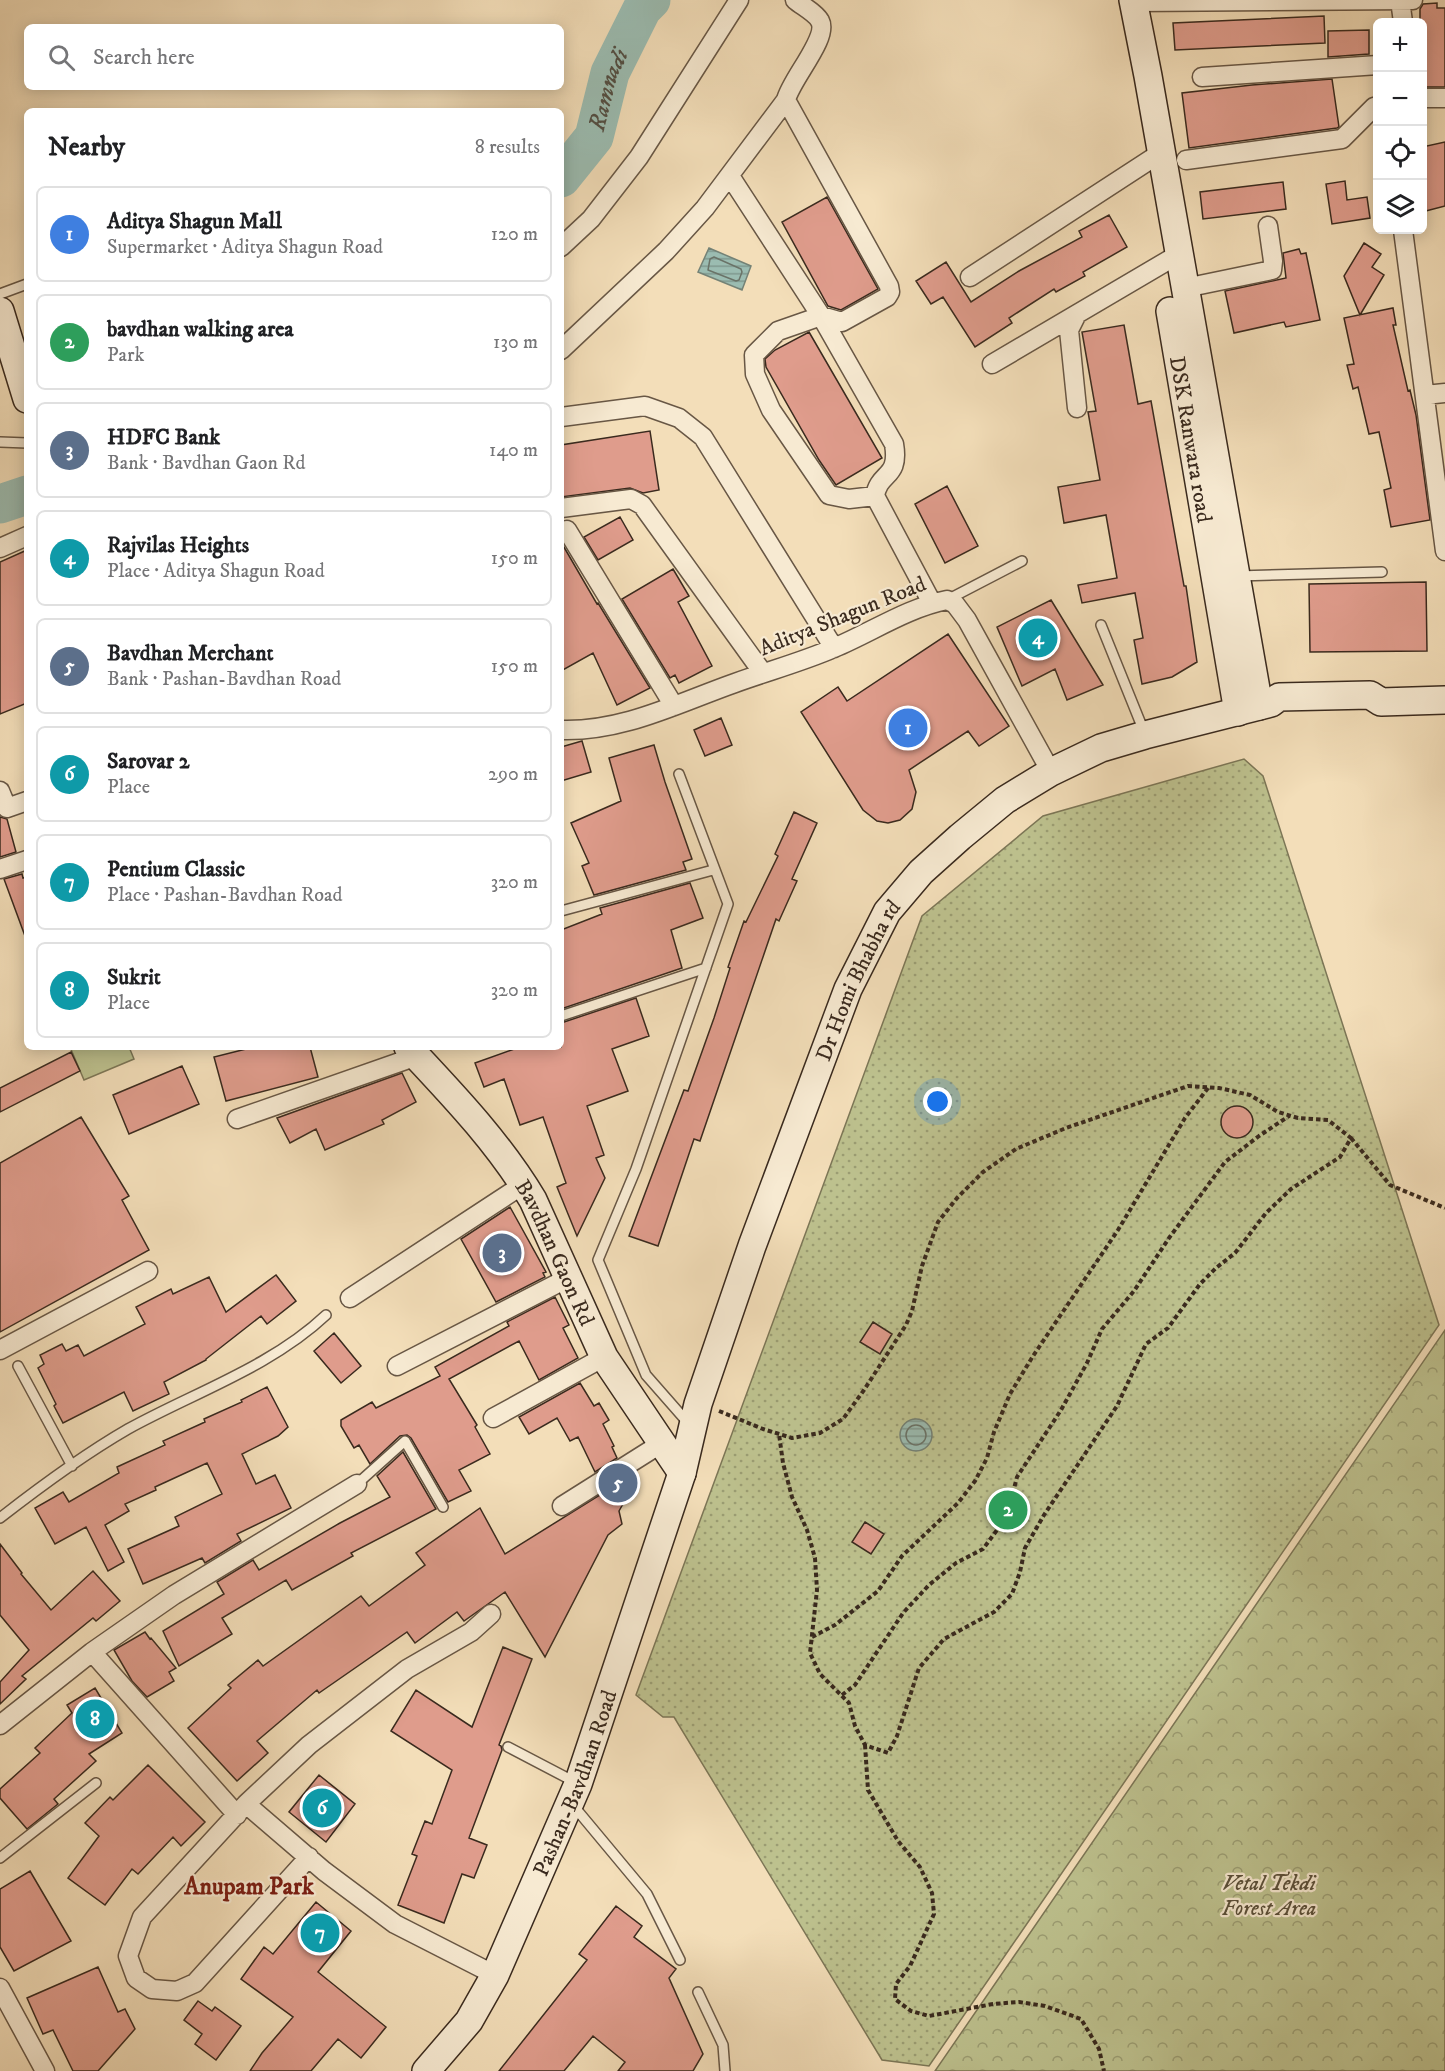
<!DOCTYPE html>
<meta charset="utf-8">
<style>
body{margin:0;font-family:"IM FELL DW Pica",serif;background:#f2f2f2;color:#202124}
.controls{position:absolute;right:18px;top:18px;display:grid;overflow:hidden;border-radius:9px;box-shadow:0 3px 15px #0003}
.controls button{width:54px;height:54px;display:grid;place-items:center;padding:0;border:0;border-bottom:2px solid #e0e0e0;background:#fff;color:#202124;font:30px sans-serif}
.you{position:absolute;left:938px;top:1102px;width:21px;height:21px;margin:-15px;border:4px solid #fff;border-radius:50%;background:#1a73e8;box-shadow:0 0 0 9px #1a73e833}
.badge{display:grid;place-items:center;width:39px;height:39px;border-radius:50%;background:#1a73e8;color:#fff;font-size:20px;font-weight:700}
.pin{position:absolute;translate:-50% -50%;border:3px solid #fff;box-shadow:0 2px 6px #0006}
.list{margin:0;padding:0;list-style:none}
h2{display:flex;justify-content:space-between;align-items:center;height:78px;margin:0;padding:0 24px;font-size:26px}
h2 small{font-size:20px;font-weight:400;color:#757577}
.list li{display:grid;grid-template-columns:39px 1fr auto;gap:18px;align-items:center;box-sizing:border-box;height:96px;margin:0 12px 12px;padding:0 12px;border:2px solid #e0e0e0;border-radius:9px}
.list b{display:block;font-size:22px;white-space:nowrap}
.list p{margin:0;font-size:20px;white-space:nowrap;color:#757577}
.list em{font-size:20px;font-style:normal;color:#757577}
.icon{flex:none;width:33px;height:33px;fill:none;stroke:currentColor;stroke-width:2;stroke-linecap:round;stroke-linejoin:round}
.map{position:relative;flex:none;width:1445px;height:2071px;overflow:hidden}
.search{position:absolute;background:#fff;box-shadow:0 3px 15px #0003;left:24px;top:24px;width:540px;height:66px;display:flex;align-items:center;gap:15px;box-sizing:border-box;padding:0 21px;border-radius:9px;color:#757577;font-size:22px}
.panel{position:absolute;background:#fff;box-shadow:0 3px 15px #0003;left:24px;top:108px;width:540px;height:942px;border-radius:9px}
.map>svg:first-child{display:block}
</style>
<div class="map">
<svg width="1445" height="2071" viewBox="0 0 1445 2071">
<defs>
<pattern id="forest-crowns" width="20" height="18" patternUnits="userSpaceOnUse" patternTransform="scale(1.5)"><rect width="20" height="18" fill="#bdc18e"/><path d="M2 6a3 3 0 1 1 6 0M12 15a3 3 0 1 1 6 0" fill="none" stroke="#9b9d73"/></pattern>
<pattern id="park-dots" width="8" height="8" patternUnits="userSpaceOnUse" patternTransform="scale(1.5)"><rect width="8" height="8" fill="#bdc18e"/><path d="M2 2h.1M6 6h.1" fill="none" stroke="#9b9d73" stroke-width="1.8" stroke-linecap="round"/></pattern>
<pattern id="water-rules" width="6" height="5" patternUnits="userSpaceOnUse" patternTransform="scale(1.5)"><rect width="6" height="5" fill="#9bbcb1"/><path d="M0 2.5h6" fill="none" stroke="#7f998f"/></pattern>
</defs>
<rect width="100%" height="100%" fill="#f3deb9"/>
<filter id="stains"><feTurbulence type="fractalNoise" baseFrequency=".00333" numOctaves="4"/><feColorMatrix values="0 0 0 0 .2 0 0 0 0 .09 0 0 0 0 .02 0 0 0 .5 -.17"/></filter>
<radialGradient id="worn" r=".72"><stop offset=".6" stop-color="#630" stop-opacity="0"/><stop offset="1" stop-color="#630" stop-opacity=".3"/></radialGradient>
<path fill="#bdc18e" stroke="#7c7656" stroke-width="1.5" d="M 70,1047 L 129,1047 L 134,1059 L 84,1080 Z"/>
<path fill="url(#forest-crowns)" stroke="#7c7656" stroke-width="1.5" d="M 1445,1330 L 1445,2071 L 935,2071 Z"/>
<path fill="url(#park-dots)" stroke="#7c7656" stroke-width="1.5" d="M 1244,759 L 1263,776 L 1439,1325 L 929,2066 L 882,2060 L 674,1717 L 663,1717 L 636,1695 L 922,916 L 1043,816 Z"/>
<path fill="url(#water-rules)" stroke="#748276" stroke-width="1.5" d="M 709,248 L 751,266 L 742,290 L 698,272 Z
M900 1435a16 16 0 1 1 32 0a16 16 0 1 1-32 0Z"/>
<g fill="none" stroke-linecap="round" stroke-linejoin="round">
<path stroke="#6a7368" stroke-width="1.5" d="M 714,257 L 741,269 L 742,272 L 739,280 L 736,281 L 708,270 L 710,259 Z
M906 1435a10 10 0 1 1 20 0a10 10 0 1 1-20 0Z"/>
<g stroke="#9bbcb1" stroke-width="39">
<path id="s1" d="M 561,178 L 594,137 L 610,73 L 642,9 L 651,0"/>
<path d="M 0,504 L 27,495"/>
</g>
</g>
<path fill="#df9c8c" stroke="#3a2a1e" stroke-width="1.5" d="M 1437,3 L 1437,8 L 1445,8 L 1445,87 L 1424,87 L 1422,22 L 1420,22 L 1420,9 L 1423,4 Z
M 1324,16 L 1325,43 L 1175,50 L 1173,23 Z
M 1369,30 L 1369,54 L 1328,57 L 1328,31 Z
M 1332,79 L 1339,127 L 1337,128 L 1189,148 L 1182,93 L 1252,85 Z
M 1445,142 L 1445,206 L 1422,212 L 1422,147 Z
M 1345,181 L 1347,200 L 1367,197 L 1370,218 L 1332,224 L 1326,184 Z
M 1283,182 L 1286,209 L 1203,219 L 1200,192 Z
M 827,197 L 878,289 L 841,310 L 828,306 L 782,222 Z
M 1109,215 L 1127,247 L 1083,272 L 1085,276 L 1056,292 L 1054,289 L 1009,318 L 1012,323 L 975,347 L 943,297 L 931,304 L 916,281 L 946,262 L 971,302 L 1019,271 L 1082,237 L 1079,231 Z
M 1364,243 L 1381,254 L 1372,267 L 1384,275 L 1360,315 L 1344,276 Z
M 1299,249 L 1301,254 L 1306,253 L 1320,320 L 1286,327 L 1284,322 L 1234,333 L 1225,291 L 1286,278 L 1283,253 Z
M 1393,308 L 1396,325 L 1393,325 L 1408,391 L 1410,390 L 1416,415 L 1430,520 L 1391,527 L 1384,490 L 1391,488 L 1379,432 L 1369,434 L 1358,387 L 1353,389 L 1347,365 L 1354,364 L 1344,318 Z
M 1124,325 L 1138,404 L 1151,401 L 1184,586 L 1186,586 L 1197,662 L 1172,677 L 1142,684 L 1134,640 L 1143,638 L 1135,593 L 1082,603 L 1078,585 L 1117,578 L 1106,515 L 1064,523 L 1058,487 L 1100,480 L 1088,412 L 1096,411 L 1082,332 Z
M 809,332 L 882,458 L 836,485 L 819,460 L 766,367 L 765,359 L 775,350 Z
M 650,431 L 659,490 L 643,493 L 630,488 L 561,497 L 561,445 Z
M 947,486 L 978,546 L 945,563 L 915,504 Z
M 620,517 L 633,540 L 598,560 L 584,537 Z
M 561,542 L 597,604 L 598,603 L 650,688 L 617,705 L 593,653 L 561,671 Z
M 27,550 L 27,703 L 0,714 L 0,562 Z
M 673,569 L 689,596 L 678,602 L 712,666 L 679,683 L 675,675 L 670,678 L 622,599 Z
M 1426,582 L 1427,651 L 1310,652 L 1309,584 Z
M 1051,600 L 1103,685 L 1067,700 L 1055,669 L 1022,686 L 997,627 Z
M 948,634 L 1009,726 L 979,746 L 968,731 L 909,770 L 916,792 L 912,809 L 900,820 L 888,823 L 877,821 L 863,810 L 801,712 L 838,687 L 847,701 Z
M 721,718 L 732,745 L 705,756 L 694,730 Z
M 582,741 L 591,772 L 561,781 L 561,747 Z
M 654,745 L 665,782 L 692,859 L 683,862 L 686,870 L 594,895 L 582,866 L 589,863 L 571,823 L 621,801 L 609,758 Z
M 794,812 L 817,823 L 792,879 L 797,881 L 779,921 L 776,919 L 700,1141 L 694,1139 L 658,1246 L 629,1236 L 684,1090 L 688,1091 L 714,1018 L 730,968 L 728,967 L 744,921 L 746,922 L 778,856 L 775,854 Z
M 0,817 L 7,819 L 16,852 L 0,857 Z
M 22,874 L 23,878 L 27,877 L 27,936 L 25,936 L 4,879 Z
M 690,883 L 703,918 L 671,930 L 682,968 L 561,1009 L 561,930 L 602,914 L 600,908 Z
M 636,998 L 649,1036 L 612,1049 L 628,1091 L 587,1106 L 604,1155 L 596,1158 L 605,1178 L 577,1236 L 557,1187 L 566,1183 L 543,1117 L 520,1125 L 504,1079 L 484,1087 L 475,1063 L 520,1047 L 561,1047 L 561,1023 Z
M 254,1047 L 310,1047 L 318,1077 L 226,1101 L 214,1057 Z
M 71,1052 L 80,1071 L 0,1112 L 0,1088 Z
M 182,1066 L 199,1104 L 129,1134 L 113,1095 Z
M 402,1073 L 416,1102 L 382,1120 L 384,1124 L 325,1150 L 316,1129 L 290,1143 L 277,1118 Z
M1221 1122a16 16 0 1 1 32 0a16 16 0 1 1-32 0Z
M 81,1117 L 129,1196 L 122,1200 L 149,1250 L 0,1332 L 0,1163 Z
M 510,1207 L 546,1272 L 543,1273 L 545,1277 L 496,1302 L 461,1239 Z
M 276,1275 L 296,1301 L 267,1324 L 261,1316 L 206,1359 L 206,1360 L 164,1382 L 169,1394 L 133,1411 L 124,1392 L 63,1423 L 54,1406 L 56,1404 L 38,1368 L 44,1364 L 40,1355 L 62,1344 L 66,1351 L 78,1345 L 84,1356 L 145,1324 L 136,1307 L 171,1289 L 173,1294 L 209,1277 L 226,1312 Z
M 555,1297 L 569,1325 L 563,1328 L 578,1358 L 539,1380 L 519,1341 L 449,1379 L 477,1425 L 475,1427 L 490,1454 L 459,1470 L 471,1491 L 448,1502 L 411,1438 L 407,1435 L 400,1436 L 370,1464 L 359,1445 L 354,1448 L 341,1426 L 341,1420 L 372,1402 L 376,1408 L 440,1376 L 435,1367 L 509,1326 L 507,1322 Z
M 873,1322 L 892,1334 L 880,1354 L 860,1342 Z
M 334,1333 L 361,1366 L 341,1383 L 314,1351 Z
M 580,1383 L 594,1406 L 599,1403 L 609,1420 L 603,1424 L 614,1446 L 612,1447 L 617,1458 L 595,1472 L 578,1437 L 570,1441 L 557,1418 L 529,1434 L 519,1417 Z
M 267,1387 L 288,1427 L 278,1436 L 242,1454 L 256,1484 L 275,1475 L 291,1508 L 237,1534 L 241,1541 L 205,1563 L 202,1558 L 143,1584 L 128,1549 L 179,1526 L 175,1517 L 222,1494 L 207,1463 L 155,1487 L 156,1490 L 125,1504 L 129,1511 L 105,1525 L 124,1562 L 108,1571 L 86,1527 L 55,1544 L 35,1508 L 63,1492 L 69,1502 L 119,1473 L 117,1467 L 165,1445 L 163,1441 L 205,1422 L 204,1419 L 242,1402 L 241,1400 Z
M 403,1452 L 436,1509 L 351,1553 L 353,1556 L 292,1590 L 286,1580 L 222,1618 L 232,1634 L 179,1666 L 163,1631 L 224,1594 L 217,1582 L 253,1560 L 259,1570 L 340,1523 L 390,1497 L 377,1476 Z
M 627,1478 L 632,1488 L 619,1511 L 622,1524 L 608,1535 L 545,1657 L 505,1592 L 464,1621 L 457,1612 L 415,1643 L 407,1632 L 319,1693 L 317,1690 L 257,1741 L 268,1753 L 237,1781 L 188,1728 L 231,1688 L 228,1685 L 258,1660 L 263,1666 L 361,1596 L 369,1606 L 425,1565 L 416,1553 L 480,1508 L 505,1554 Z
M 865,1522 L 884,1534 L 871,1554 L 852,1542 Z
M 0,1544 L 22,1573 L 21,1574 L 51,1610 L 93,1571 L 120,1601 L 96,1621 L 93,1618 L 22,1676 L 26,1679 L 0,1704 L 0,1682 L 29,1650 L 0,1615 Z
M 145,1632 L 150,1639 L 151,1638 L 176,1668 L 169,1672 L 174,1681 L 147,1697 L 132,1681 L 114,1650 Z
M 503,1647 L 532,1659 L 499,1745 L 501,1746 L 502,1750 L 469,1838 L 487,1845 L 474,1878 L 462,1874 L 444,1923 L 398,1905 L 417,1856 L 412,1854 L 425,1821 L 432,1824 L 452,1770 L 391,1731 L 416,1690 L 472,1727 Z
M 95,1688 L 122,1733 L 89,1754 L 96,1761 L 54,1799 L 58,1804 L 27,1829 L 0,1798 L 0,1789 L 40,1753 L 35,1748 L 72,1713 L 67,1705 Z
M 148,1765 L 205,1822 L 181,1846 L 173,1837 L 138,1874 L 132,1869 L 105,1905 L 68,1878 L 99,1836 L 85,1823 L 110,1797 L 113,1800 Z
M 319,1775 L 355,1804 L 326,1842 L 289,1812 Z
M 30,1871 L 71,1941 L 14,1971 L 0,1947 L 0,1889 Z
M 316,1902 L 351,1931 L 318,1972 L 386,2027 L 361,2058 L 338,2039 L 311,2071 L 250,2071 L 262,2053 L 293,2017 L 241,1979 L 264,1947 L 273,1954 Z
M 616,1906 L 642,1926 L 634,1937 L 676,1969 L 669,1978 L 703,2054 L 693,2071 L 618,2071 L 625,2062 L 593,2036 L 564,2071 L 499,2071 L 587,1960 L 579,1954 Z
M 98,1967 L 118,2012 L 125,2009 L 135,2029 L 98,2071 L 73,2071 L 53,2030 L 43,2034 L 27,1998 Z
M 198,2001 L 212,2011 L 215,2007 L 241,2026 L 216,2060 L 195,2044 L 202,2034 L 184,2020 Z"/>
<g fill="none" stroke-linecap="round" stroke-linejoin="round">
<defs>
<path id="lane" d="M 0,294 L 27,284
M 0,442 L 27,443
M 1237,576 L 1382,572
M 947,600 L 1022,561
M 1101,625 L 1145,734
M 679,774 L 728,904 L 636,1169 L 598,1260 L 646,1375 L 689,1424
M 561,911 L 713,870
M 561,1016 L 706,968
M 18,1366 L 72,1466
M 357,1484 L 405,1441 L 443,1507
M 0,1518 C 41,1486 83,1455 128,1429 C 193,1393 271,1367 326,1315
M 508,1747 L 575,1782
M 572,1804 L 647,1894 L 680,1960
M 0,1858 L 96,1783
M 698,1992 L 723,2045 L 725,2071"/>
<path id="street" d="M 795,0 C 802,6 816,13 820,21 C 829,38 791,79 786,100 L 889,286 L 890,292 L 887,297 L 842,322 L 821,316 L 778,331 L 754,355 L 755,374 L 771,410 L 829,495 L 849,499 L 875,496
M 1400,0 L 1403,22
M 1134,2 L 1413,0
M 1202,77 L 1378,65
M 1422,98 L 1445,98
M 1186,160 L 1342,139 L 1374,107 L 1378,106
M 730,176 L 821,316 L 894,444 C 900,479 879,471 875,496 L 932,603
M 1403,230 L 1445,551
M 561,247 L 591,219 L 639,157 L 739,0
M 970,277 L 1162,152
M 1185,288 L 1272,270 L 1273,261 L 1268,226
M 1077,314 L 1069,330 L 1077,408
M 561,350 L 666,251 L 705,208 L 786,100
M 992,364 L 1179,254
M 1425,395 L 1445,393
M 561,417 L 645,406 L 679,418 L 703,437 L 834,648
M 561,508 L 631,499 L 642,505 L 763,673
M 567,530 L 674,706
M 0,548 L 27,536
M 561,730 C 623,732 678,703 735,683 C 768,671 802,662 834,648 C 872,632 907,608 947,600 L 955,604 L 967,620 L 1051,772
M 0,791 L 7,808 L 27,801
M 0,869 L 27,860
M 237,1119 L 417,1056
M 350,1298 L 524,1184
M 0,1350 L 148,1271
M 397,1366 L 568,1278
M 493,1418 L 604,1357
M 562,1506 L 662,1443
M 92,1652 L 237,1815
M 0,1725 L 92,1652 L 174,1595 L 357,1484
M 246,1804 L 324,1871 L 395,1924 L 495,1975
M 309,1857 L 195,1983 L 177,1991 L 152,1989 L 136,1978 L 128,1956 L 142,1917 L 246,1804 L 309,1745 L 407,1669 L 471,1632 L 491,1614
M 0,1988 L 45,2071"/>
<g id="secondary">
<path d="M 1133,0 L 1148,76 L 1259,706"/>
<path d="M 0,311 L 27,399"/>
<path id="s2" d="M 1170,311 L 1238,712"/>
<path id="s3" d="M 408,1047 C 453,1095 499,1143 533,1200 L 604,1357 L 682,1473"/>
<path id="s4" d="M 426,2071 L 469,2021 L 495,1975 L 578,1784 L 682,1473 L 698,1404 L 752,1246 L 848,989 L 887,912 L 921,872 L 960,837 L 1005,800 L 1051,772 L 1101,748 L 1145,735 L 1271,703 L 1279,697 L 1370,695 L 1381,702 L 1445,700"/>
</g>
</defs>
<use href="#lane" stroke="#685745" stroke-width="12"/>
<use href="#street" stroke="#685745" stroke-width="21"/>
<use href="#secondary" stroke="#3a2a1e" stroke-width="30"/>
<path stroke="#3a2a1e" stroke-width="4" stroke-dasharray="4.5 3" stroke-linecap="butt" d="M 1351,1138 L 1390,1185 L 1445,1208
M 719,1411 L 763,1429 L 792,1438 L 820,1433 L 843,1419 L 864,1390 L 906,1325 L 912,1311 L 922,1266 L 938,1222 L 957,1198 L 983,1172 L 1016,1149 L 1066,1128 L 1188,1086 L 1219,1088 L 1250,1095 L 1278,1112 L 1298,1118 L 1328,1120 L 1351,1138 L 1340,1157 L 1291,1189 L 1266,1213 L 1235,1253 L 1216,1268 L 1200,1284 L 1168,1328 L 1146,1344 L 1117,1406 L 1044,1515 L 1025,1548 L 1020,1572 L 1012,1594 L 994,1612 L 944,1639 L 919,1668 L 897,1736 L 888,1753 L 865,1745 L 855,1726 L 849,1703 L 820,1674 L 810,1653 L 817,1590 L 815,1558 L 807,1530 L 792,1497 L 783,1463 L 779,1434
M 812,1637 L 835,1625 L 878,1591 L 902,1556 L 958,1503 L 975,1481 L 987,1458 L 994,1432 L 1010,1394 L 1033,1356 L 1118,1230 L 1185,1118 L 1208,1088
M 842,1695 L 855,1685 L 903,1613 L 929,1585 L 956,1563 L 983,1549 L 1000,1526 L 1010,1504 L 1017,1477 L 1061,1410 L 1087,1363 L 1102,1329 L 1134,1291 L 1169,1238 L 1225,1162 L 1259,1136 L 1289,1116
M 865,1745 L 868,1790 L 898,1841 L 920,1867 L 932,1893 L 934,1914 L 910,1966 L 896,1984 L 895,1999 L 911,2011 L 929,2016 L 993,2004 L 1019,2002 L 1045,2006 L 1081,2019 L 1099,2049 L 1104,2071"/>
<use href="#lane" stroke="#f7ead2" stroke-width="9"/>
<use href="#street" stroke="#f7ead2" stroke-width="18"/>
<use href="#secondary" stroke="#f7ead2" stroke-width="27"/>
</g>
<g text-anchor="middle" stroke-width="4.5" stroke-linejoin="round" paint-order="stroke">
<g font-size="22" fill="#3a2a1e" stroke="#f7ead2">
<text dy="8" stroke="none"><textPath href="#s2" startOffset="130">DSK Ranwara road</textPath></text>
<text transform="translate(842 615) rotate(-22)" y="8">Aditya Shagun Road</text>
<text dy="8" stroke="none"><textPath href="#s4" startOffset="1179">Dr Homi Bhabha rd</textPath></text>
<text dy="8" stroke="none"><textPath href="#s3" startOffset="255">Bavdhan Gaon Rd</textPath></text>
<text dy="8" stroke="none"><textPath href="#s4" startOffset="327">Pashan-Bavdhan Road</textPath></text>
</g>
<g font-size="22" font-style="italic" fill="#5b503a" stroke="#f7ead2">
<text x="1269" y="1890">Vetal Tekdi<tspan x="1269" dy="25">Forest Area</tspan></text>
</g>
<g font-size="24" font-style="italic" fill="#524e43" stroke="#f7ead2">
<text dy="8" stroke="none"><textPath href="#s1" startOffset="102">Ramnadi</textPath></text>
</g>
<g font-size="24" font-weight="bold" fill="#7a1f14" stroke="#f7ead2">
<text x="249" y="1894">Anupam Park</text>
</g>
</g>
<rect width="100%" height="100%" filter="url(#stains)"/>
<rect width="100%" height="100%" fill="url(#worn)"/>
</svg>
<div class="controls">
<button>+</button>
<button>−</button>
<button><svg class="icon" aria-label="locate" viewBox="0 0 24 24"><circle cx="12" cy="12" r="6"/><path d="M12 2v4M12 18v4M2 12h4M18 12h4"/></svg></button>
<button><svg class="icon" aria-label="layers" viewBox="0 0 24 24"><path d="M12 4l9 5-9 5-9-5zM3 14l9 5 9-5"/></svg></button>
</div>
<div class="you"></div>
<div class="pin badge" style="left:908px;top:728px;background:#3f7fe0">1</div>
<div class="pin badge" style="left:1008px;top:1510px;background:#2e9e5b">2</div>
<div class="pin badge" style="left:502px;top:1253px;background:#5c6f8a">3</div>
<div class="pin badge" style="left:1038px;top:638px;background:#0f9aa8">4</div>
<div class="pin badge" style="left:618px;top:1483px;background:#5c6f8a">5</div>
<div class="pin badge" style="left:322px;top:1808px;background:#0f9aa8">6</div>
<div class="pin badge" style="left:320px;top:1933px;background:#0f9aa8">7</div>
<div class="pin badge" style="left:95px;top:1719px;background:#0f9aa8">8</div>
<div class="search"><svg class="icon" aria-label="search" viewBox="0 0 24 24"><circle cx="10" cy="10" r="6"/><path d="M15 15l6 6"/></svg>Search here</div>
<section class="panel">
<h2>Nearby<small>8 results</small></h2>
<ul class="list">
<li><span class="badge" style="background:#3f7fe0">1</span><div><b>Aditya Shagun Mall</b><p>Supermarket · Aditya Shagun Road</p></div><em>120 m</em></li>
<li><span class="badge" style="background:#2e9e5b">2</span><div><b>bavdhan walking area</b><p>Park</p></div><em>130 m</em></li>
<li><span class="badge" style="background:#5c6f8a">3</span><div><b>HDFC Bank</b><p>Bank · Bavdhan Gaon Rd</p></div><em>140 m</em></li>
<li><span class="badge" style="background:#0f9aa8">4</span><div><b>Rajvilas Heights</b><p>Place · Aditya Shagun Road</p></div><em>150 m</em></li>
<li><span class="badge" style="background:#5c6f8a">5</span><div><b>Bavdhan Merchant</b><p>Bank · Pashan-Bavdhan Road</p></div><em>150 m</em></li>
<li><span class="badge" style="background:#0f9aa8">6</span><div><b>Sarovar 2</b><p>Place</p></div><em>290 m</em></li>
<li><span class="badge" style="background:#0f9aa8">7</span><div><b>Pentium Classic</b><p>Place · Pashan-Bavdhan Road</p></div><em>320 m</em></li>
<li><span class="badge" style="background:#0f9aa8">8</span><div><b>Sukrit</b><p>Place</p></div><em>320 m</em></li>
</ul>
</section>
</div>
